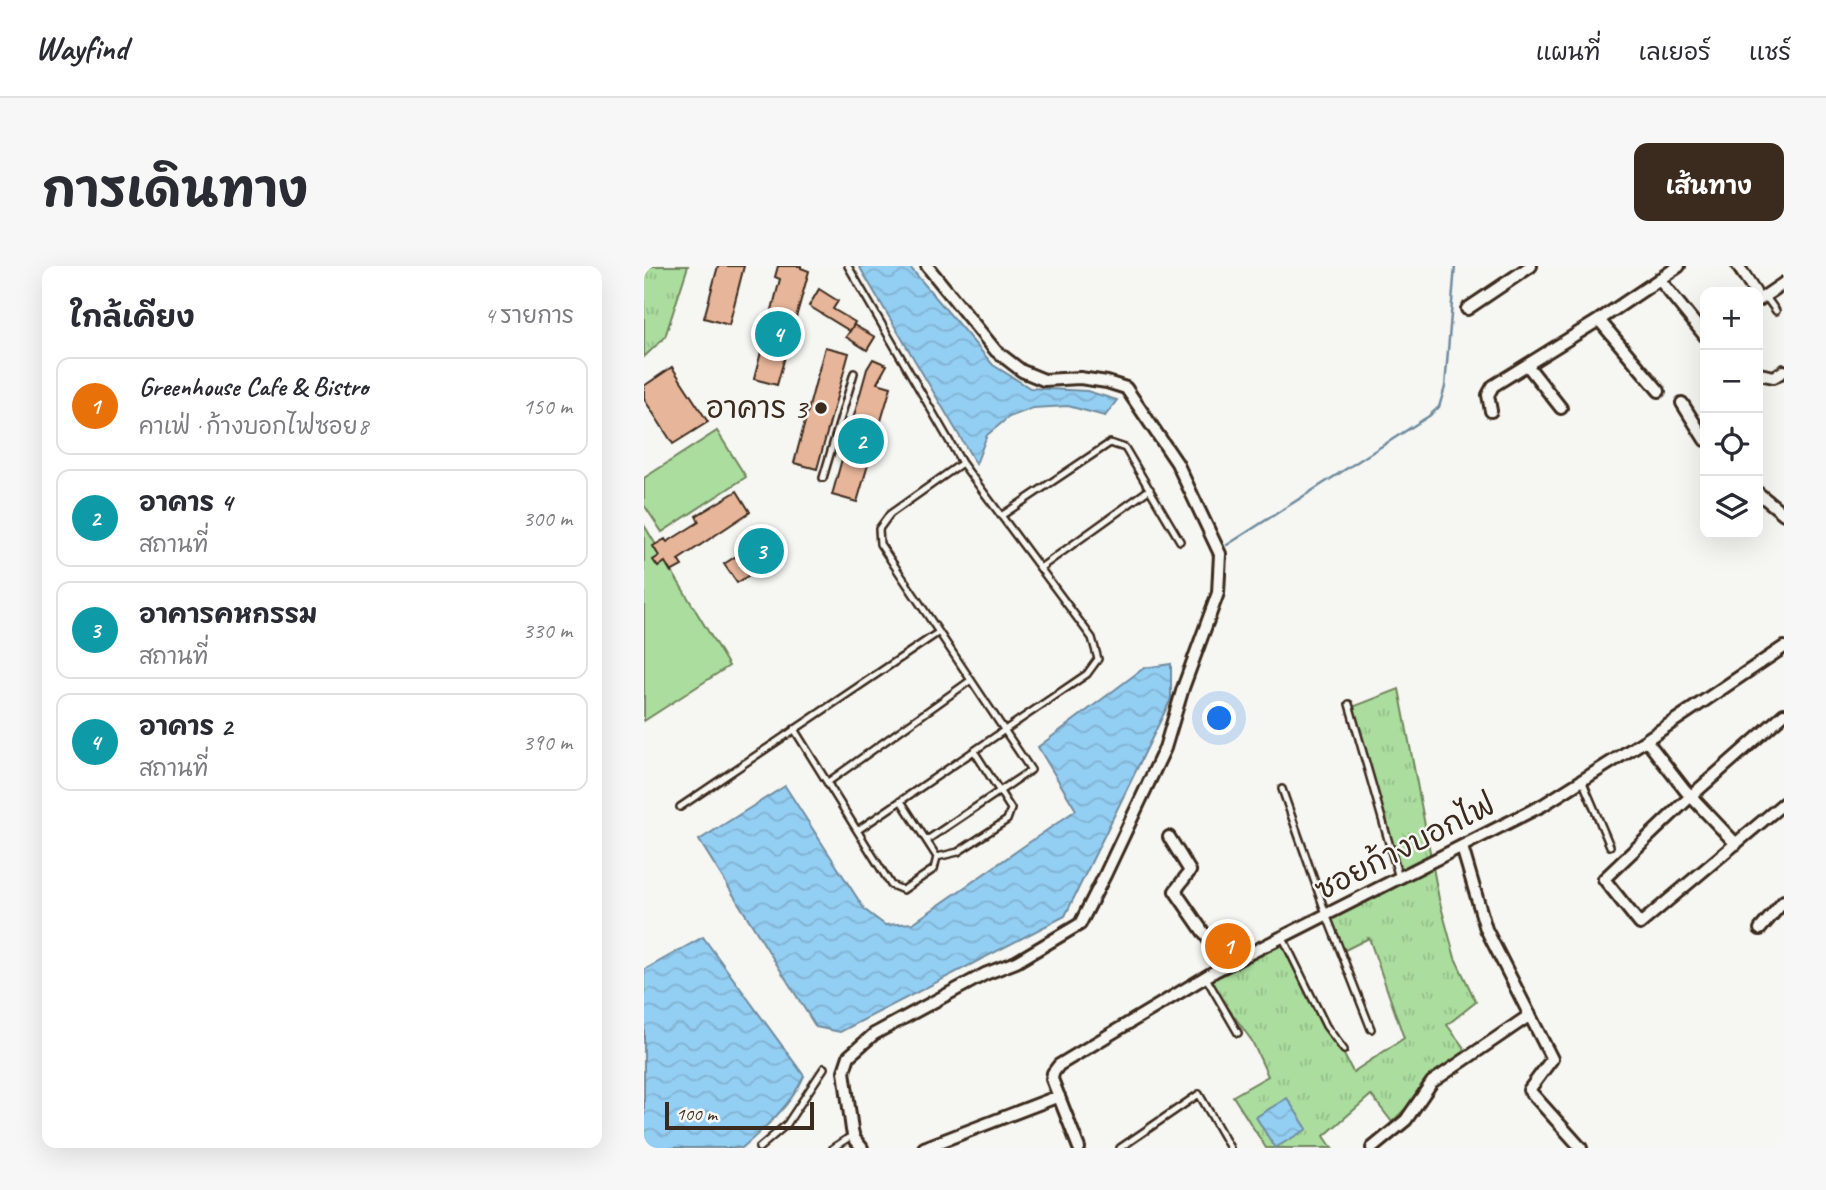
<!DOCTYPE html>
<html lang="th">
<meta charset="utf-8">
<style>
body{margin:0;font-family:Caveat,"Playpen Sans Thai",sans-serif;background:#f7f7f7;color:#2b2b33}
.controls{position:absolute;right:21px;top:21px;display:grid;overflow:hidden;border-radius:14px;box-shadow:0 7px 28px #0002}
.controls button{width:63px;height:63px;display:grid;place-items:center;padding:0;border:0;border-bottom:2px solid #e1e1e2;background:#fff;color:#2b2b33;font:35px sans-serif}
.scale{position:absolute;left:21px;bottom:18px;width:149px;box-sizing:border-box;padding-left:7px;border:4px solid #3b2a1e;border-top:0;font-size:19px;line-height:24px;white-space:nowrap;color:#3b2a1e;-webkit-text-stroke:5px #f6f6f2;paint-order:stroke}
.you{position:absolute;left:576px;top:453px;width:24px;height:24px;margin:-18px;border:5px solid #fff;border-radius:50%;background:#1a73e8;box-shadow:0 0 0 10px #1a73e833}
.badge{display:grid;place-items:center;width:46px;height:46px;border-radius:50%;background:#3b2a1e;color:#fff;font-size:23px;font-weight:700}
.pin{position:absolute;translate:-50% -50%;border:4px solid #fff;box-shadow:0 2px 7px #0006}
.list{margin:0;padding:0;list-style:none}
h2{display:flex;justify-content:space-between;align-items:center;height:91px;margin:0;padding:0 28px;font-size:30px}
h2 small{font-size:23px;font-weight:400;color:#7c7c81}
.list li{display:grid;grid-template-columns:46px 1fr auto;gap:21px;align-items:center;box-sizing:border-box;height:98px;margin:0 14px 14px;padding:0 14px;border:2px solid #e1e1e2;border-radius:14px}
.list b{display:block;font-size:26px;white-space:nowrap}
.list p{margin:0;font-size:23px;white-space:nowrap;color:#7c7c81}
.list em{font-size:23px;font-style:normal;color:#7c7c81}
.icon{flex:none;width:38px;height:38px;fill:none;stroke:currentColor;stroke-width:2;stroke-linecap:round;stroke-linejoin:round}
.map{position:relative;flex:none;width:1140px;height:882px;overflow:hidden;border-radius:14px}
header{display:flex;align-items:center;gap:42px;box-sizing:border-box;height:98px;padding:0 35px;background:#fff;border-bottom:2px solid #e1e1e2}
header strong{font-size:33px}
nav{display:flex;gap:38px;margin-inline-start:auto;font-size:24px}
.intro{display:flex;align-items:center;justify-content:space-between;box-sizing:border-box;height:168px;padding:0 42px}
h1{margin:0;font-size:49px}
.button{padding:18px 32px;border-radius:14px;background:#3b2a1e;color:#fff;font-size:24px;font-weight:700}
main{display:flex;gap:42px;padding:0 42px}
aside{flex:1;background:#fff;border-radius:14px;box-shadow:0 7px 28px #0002}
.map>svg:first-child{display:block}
</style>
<header>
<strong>Wayfind</strong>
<nav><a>แผนที่</a><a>เลเยอร์</a><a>แชร์</a></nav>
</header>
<div class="intro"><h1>การเดินทาง</h1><a class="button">เส้นทาง</a></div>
<main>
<aside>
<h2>ใกล้เคียง<small>4 รายการ</small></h2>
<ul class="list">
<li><span class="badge" style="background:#e8710a">1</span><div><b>Greenhouse Cafe &amp; Bistro</b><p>คาเฟ่ · ก้างบอกไฟซอย8</p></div><em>150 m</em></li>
<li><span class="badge" style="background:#0f9aa8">2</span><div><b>อาคาร 4</b><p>สถานที่</p></div><em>300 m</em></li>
<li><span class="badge" style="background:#0f9aa8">3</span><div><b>อาคารคหกรรม</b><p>สถานที่</p></div><em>330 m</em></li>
<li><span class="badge" style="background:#0f9aa8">4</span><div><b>อาคาร 2</b><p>สถานที่</p></div><em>390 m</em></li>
</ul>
</aside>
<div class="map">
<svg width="1140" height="882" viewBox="0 0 1140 882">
<defs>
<pattern id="grass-tufts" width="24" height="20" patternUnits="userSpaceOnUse" patternTransform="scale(1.75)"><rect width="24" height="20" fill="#aadd9e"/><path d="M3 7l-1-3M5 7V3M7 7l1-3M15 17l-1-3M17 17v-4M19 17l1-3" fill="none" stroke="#93be88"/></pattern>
<pattern id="water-waves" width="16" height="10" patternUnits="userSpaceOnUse" patternTransform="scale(1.75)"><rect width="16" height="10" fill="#93cef3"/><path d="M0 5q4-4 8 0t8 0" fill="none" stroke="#80b1d0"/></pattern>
</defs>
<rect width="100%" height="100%" fill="#f6f6f2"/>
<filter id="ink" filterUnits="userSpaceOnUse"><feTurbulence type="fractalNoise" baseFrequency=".0143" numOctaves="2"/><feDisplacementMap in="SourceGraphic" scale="14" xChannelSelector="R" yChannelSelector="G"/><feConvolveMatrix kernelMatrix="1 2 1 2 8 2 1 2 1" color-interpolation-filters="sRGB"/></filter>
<g filter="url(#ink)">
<path fill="url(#grass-tufts)" stroke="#72845e" stroke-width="2" d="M 0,0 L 44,0 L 21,71 L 0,91 Z
M 755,423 L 795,633 L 811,692 L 832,736 L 803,759 L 826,790 L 788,816 L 748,856 L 727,829 L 680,870 L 688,882 L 622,882 L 589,830 L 624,810 L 608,775 L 561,710 L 638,670 L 709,806 L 760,772 L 725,672 L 697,686 L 682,648 L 755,612 L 706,442 Z"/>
<path fill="#aadd9e" stroke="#72845e" stroke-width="2" d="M 73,165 L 102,211 L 18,266 L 0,239 L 0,212 Z
M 0,259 L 85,400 L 0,455 Z"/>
<path fill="url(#water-waves)" stroke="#708c9e" stroke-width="2" d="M 215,0 L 265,0 L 349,99 L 386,122 L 443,125 L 473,134 L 461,150 L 424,140 L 389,142 L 365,151 L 343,169 L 332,198 Z
M 527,398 L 527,433 L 421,650 L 196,766 L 172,761 L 55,574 L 141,520 L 221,644 L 241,659 L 269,657 L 432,544 L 394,481 L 500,402 Z
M 59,671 L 160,810 C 148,838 121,862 98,882 L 0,882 L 0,704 Z
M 643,832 L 663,863 L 631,882 L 612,851 Z"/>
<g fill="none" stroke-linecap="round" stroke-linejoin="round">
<path stroke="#708c9e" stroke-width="2.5" d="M 583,279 L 785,150 L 795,141 L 801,121 L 811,0"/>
</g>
<path fill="#e7b599" stroke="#3b2a1e" stroke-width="2" d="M 74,0 L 100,0 L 85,59 L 60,52 Z
M 134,0 L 157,0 L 157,2 L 165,5 L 133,119 L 110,113 L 136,13 L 131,11 Z
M 175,23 L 194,35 L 189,43 L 211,56 L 206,65 L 165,40 Z
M 210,59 L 231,71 L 223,84 L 202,71 Z
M 181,81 L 205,87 L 173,203 L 150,197 Z
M 229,93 L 243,99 L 233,117 L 247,121 L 213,236 L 188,229 L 223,103 Z
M 28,101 L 64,156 L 29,178 L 0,133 L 0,120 Z
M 93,225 L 106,246 L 34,294 L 38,300 L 27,306 L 21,296 L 14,301 L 9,294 L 15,290 L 9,280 L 21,273 L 23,276 L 55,256 L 52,250 Z
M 117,260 L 136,289 L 93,317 L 80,298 L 106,281 L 100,271 Z"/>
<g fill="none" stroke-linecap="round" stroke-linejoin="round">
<defs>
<path id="service" d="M 204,0 L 318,197 L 448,372 L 454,393 L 443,408 L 214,564
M 1122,31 L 1132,45
M 179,212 L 210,107
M 357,250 L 466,177 L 481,182 L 536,275
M 396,302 L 506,223
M 705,438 L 755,612
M 150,463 L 247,619 L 259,624 L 290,603 L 293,591 L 257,535
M 938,514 L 966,580
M 184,516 L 327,414
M 638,523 L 682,648 L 727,763
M 36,541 L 295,366
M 283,574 L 387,504 L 236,278 L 235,263 L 246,248 L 318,197
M 293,591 L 314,586 L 363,554 L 367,543 L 330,485
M 638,670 L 682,760 L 700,784
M 561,710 L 594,767
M 115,882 L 143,858 L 180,802
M 189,882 L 209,869
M 476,882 L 555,828 L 586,882"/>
<path id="minor" d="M 1094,0 L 1111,26
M 1015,13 L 1061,70
M 1114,31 L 1115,34 L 1140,17
M 823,43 L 887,0
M 955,54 L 1015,125
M 883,99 L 917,142
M 1115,108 L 1130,111 L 1140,105
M 1038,137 L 1061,174
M 847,145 L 844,129 L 849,120 L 955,54 L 1035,0
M 1114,227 L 1140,248
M 1140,448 L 1046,531 L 960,613 L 996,658 L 1140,537
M 1002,474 L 1041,524 L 1092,578
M 525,571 L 546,605 L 531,625 L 582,699
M 818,581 L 842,663 L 908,793 L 885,824 L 937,882
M 1116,663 L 1140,635
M 218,882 L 210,872 L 208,864 L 200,805 L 205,790 L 230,768 L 341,708 L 372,696 L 436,658 L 461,609 L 521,482 L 539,422 L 574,327 L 576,288 L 533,197 L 482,122 L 463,116 L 436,112 L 400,114 L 378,105 L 352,85 L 283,0
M 280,882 L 415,830
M 435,882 L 408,813 L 409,807 L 415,799 L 573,704 L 899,539 L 1002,474 L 1140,381
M 728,882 L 762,854 L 788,816 L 886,749"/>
</defs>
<use href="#service" stroke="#3b2a1e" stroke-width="10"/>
<use href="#minor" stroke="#3b2a1e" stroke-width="16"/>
<use href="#service" stroke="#f6f6f2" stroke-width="5"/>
<use href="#minor" stroke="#f6f6f2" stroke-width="10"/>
</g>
</g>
<circle fill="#3b2a1e" stroke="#f6f6f2" stroke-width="2.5" cx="177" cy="142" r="7"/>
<g text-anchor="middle" stroke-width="5" stroke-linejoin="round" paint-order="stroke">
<g font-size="30" fill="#3b2a1e" stroke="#f6f6f2" text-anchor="end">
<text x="163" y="152">อาคาร 3</text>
</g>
<g font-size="30" fill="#3b2a1e" stroke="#f6f6f2">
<text transform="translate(761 581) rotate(-27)" y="10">ซอยก้างบอกไฟ</text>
</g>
</g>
</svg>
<div class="controls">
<button>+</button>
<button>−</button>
<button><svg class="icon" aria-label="locate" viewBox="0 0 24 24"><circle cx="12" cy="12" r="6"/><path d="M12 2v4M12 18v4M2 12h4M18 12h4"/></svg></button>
<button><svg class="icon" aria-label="layers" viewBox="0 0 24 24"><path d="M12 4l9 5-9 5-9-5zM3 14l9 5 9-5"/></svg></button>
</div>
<div class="scale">100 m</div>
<div class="you"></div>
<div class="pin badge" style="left:584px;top:680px;background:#e8710a">1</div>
<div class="pin badge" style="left:217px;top:175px;background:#0f9aa8">2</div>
<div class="pin badge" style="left:117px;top:285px;background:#0f9aa8">3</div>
<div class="pin badge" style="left:134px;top:68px;background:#0f9aa8">4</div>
</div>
</main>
